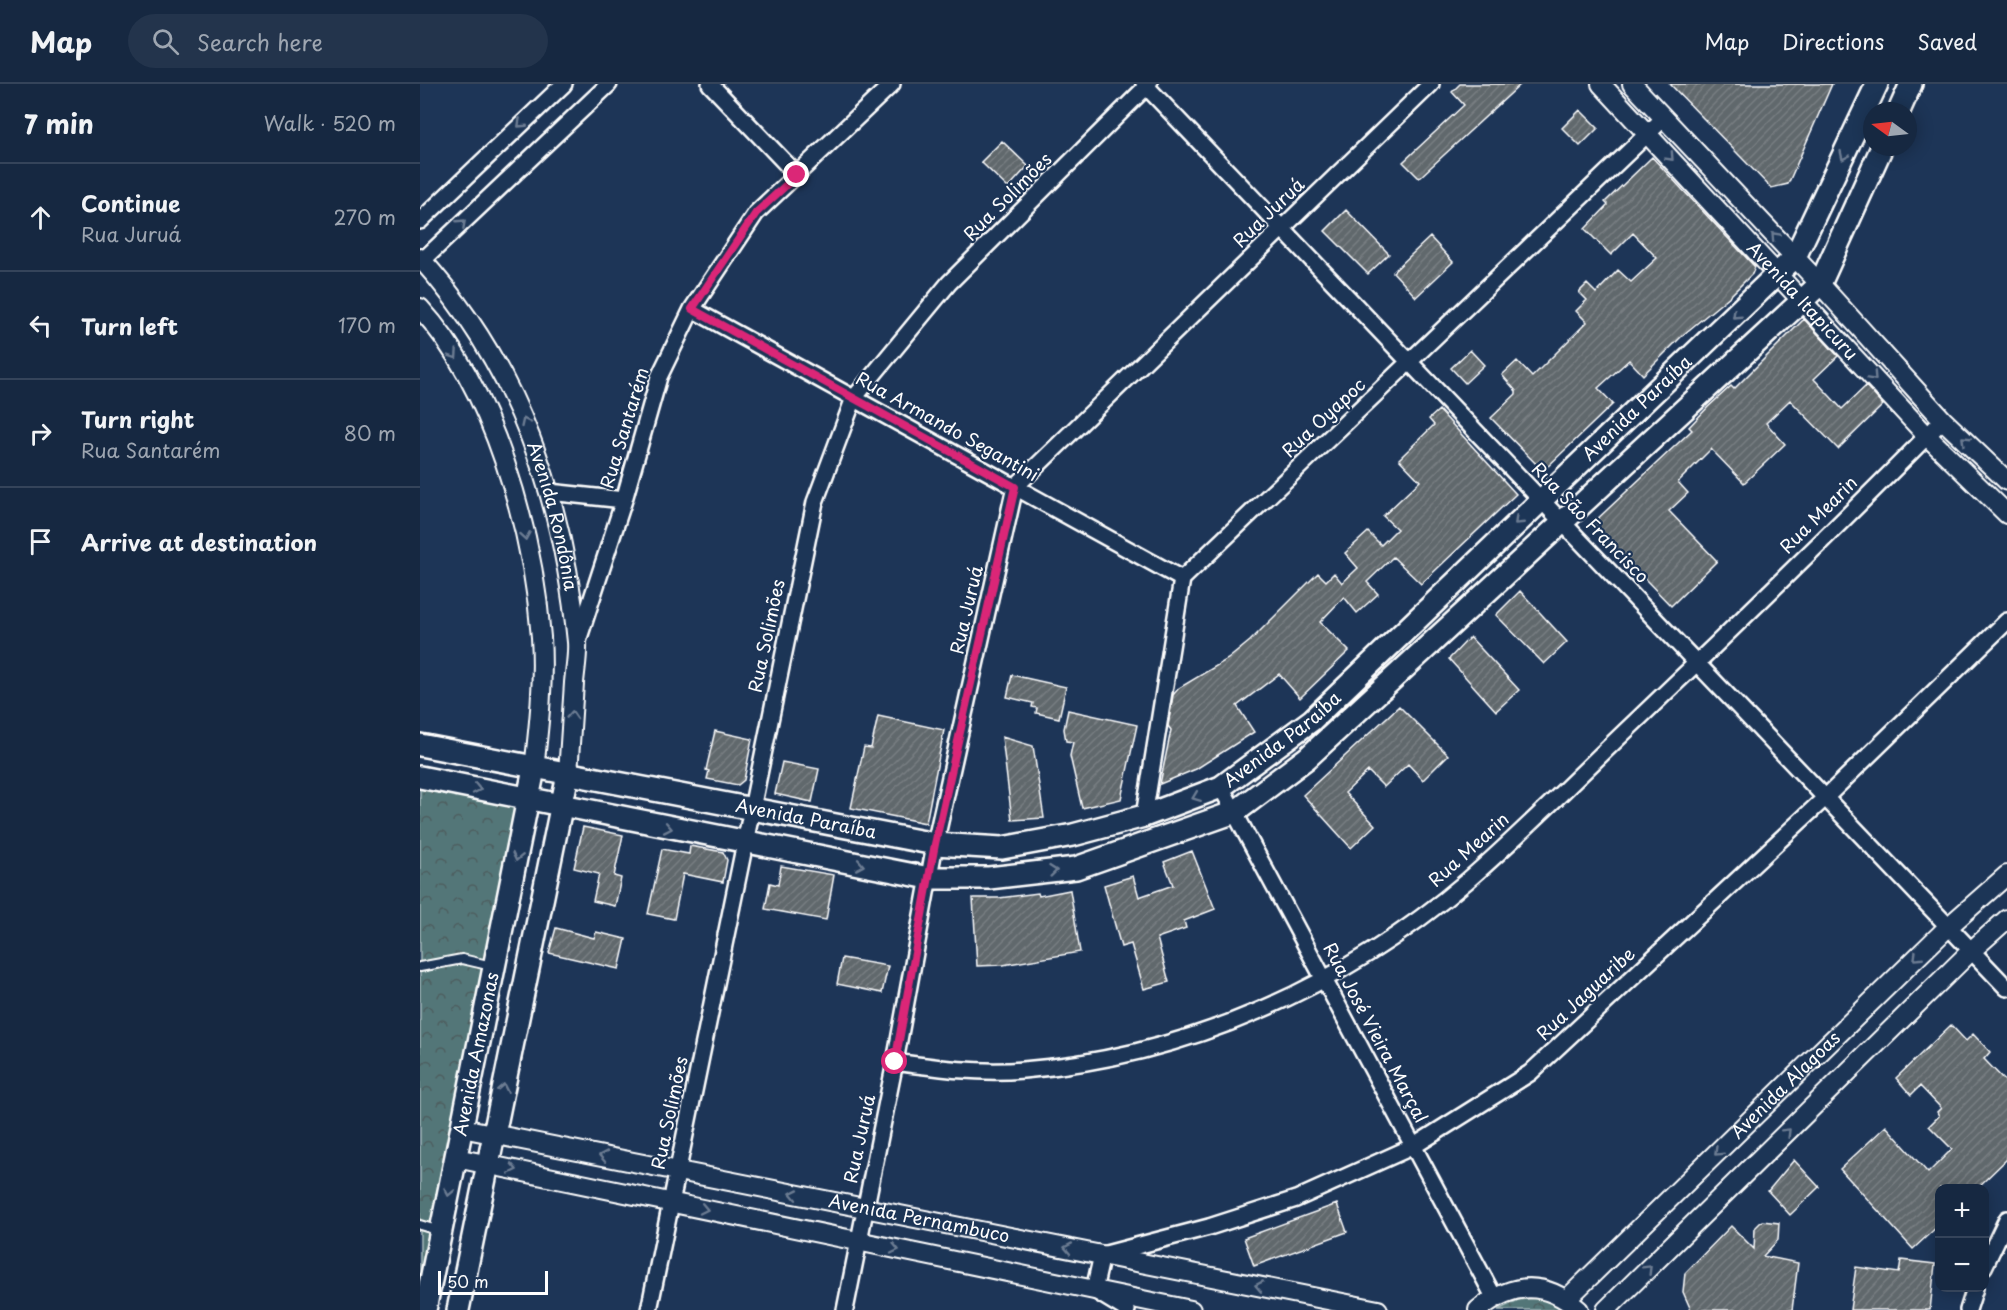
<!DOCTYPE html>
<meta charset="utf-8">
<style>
body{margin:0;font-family:"Playpen Sans",sans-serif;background:#23344c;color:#f1f3f6}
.controls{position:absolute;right:18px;bottom:18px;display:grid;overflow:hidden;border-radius:12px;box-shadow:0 3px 15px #0003}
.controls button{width:54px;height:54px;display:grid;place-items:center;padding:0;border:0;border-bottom:2px solid #35445a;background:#162841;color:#f1f3f6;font:30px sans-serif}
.compass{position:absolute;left:1443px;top:18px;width:54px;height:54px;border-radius:50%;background:#162841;box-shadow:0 3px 15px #0003;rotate:285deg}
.scale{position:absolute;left:18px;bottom:15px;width:110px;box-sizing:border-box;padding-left:6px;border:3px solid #fff;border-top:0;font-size:16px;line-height:21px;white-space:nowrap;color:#fff;-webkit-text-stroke:4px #1d3557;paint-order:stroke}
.stop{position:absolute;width:18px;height:18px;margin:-14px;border:4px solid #db2777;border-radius:50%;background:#fff}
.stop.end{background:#db2777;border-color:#fff;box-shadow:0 2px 6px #0008}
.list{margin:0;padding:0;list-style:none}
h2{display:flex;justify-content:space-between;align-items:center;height:78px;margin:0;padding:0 24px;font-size:26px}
h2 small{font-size:20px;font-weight:400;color:#9ea6b1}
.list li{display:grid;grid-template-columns:39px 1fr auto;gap:18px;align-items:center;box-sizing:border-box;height:108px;padding:0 24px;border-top:2px solid #35445a}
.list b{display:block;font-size:22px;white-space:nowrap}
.list p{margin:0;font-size:20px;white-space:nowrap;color:#9ea6b1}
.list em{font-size:20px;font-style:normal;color:#9ea6b1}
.icon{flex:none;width:33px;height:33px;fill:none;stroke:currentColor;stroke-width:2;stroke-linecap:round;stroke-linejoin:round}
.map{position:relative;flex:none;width:1587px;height:1226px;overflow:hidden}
header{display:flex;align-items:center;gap:36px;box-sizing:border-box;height:84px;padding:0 30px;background:#162841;border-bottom:2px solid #35445a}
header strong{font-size:28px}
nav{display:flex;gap:33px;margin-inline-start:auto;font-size:21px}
.search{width:420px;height:54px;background:#23344c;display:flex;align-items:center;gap:15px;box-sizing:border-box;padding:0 21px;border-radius:33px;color:#9ea6b1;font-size:22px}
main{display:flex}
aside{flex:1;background:#162841}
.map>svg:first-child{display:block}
</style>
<header>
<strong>Map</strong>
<div class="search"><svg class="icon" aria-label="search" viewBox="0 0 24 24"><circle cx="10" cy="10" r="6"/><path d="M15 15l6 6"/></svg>Search here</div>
<nav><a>Map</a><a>Directions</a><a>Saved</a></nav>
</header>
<main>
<aside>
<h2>7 min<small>Walk · 520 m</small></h2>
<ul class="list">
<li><svg class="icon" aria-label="ahead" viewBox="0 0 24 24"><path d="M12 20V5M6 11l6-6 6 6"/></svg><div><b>Continue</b><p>Rua Juruá</p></div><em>270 m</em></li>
<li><svg class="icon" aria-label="left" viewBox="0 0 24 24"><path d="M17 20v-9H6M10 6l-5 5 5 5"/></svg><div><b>Turn left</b></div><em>170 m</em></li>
<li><svg class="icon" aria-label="right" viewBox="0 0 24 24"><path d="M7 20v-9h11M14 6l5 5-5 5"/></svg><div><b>Turn right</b><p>Rua Santarém</p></div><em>80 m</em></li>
<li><svg class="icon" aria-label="arrive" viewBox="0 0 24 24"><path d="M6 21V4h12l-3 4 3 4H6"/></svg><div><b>Arrive at destination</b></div></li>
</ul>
</aside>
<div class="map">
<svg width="1587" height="1226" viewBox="0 0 1587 1226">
<defs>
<pattern id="park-crowns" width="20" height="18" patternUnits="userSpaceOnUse" patternTransform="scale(1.5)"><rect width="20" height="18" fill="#527678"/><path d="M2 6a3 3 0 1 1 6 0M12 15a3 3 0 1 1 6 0" fill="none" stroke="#4e5d5e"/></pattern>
<pattern id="building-hatch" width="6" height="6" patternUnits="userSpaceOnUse" patternTransform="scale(1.5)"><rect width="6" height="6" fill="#60676c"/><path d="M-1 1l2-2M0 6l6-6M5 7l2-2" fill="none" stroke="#787e82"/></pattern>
</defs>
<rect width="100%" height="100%" fill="#1d3557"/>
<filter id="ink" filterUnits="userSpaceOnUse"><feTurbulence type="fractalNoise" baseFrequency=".0167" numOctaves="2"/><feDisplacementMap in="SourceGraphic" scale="12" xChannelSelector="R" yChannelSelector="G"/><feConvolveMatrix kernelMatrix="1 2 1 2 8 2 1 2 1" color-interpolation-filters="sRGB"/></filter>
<g filter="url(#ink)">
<path fill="url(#park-crowns)" stroke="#a8babc" stroke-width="1.5" d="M 0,699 L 103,721 L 0,1220 Z
M 1115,1214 L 1131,1217 L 1149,1226 L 1078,1226 L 1098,1216 Z"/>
<path fill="url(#building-hatch)" stroke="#fff" stroke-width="1.5" d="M 1040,0 L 1101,0 L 999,94 L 983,78 L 1044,21 L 1032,8 Z
M 1250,0 L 1412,0 L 1368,100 L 1351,104 Z
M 1160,26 L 1178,44 L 1160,62 L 1142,44 Z
M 582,57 L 608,82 L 588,104 L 561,78 Z
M 1232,73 L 1335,183 L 1332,190 L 1310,212 L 1264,250 L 1223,291 L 1209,276 L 1178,304 L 1193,320 L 1123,387 L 1071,334 L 1096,310 L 1096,307 L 1082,291 L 1097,277 L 1112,293 L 1167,238 L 1156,227 L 1167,216 L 1159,208 L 1167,200 L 1176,209 L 1198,186 L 1211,198 L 1237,174 L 1213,149 L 1191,171 L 1165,145 L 1188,121 L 1185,118 Z
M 926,126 L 969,170 L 948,190 L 905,147 Z
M 1010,153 L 1033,178 L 996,213 L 973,188 Z
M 1384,235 L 1418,272 L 1394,295 L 1422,325 L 1446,302 L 1463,321 L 1418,365 L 1370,316 L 1346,339 L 1365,360 L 1324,399 L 1291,365 L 1258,398 L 1268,409 L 1249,427 L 1297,477 L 1251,522 L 1172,440 L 1272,346 L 1269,343 L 1288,323 L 1311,302 L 1314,305 Z
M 1050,266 L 1064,281 L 1045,299 L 1031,284 Z
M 1019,326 L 1096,410 L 1001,500 L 973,473 L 947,498 L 958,510 L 937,529 L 924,513 L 900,538 L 929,567 L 880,614 L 859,590 L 817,622 L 834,648 L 776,685 L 740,700 L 751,646 L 748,642 L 753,611 L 759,604 L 808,575 L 830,557 L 898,489 L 906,497 L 914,489 L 922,499 L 938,484 L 925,469 L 948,448 L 961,461 L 977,445 L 963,432 L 1000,397 L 979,375 L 1014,341 L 1009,335 Z
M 1100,507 L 1147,558 L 1124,580 L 1076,531 Z
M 1050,553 L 1099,606 L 1076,627 L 1029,575 Z
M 592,591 L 646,603 L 639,634 L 616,629 L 617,624 L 612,623 L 613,619 L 587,613 Z
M 979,622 L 1028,671 L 1003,696 L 988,680 L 964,703 L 948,687 L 925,709 L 955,741 L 931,764 L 883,711 Z
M 648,626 L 717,641 L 701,715 L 662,724 L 650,672 L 653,658 L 646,657 L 644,645 Z
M 458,632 L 524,646 L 506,739 L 431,724 L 444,663 L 451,664 Z
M 295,647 L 332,655 L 324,696 L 318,701 L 287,695 L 289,687 L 286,686 Z
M 582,653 L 613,662 L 624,734 L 592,736 Z
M 362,678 L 399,685 L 392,718 L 355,710 Z
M 163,743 L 203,751 L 194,792 L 201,794 L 195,822 L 173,817 L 179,790 L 154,784 Z
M 270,762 L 303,768 L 307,776 L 303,798 L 263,790 L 254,835 L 228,830 L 242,765 L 269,770 Z
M 772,767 L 795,825 L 764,837 L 766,844 L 737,854 L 749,898 L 724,905 L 711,860 L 701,863 L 684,801 L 713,792 L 719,813 L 753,801 L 744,778 Z
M 361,782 L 414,791 L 406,836 L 345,825 L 350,799 L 358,801 Z
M 650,806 L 660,868 L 583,881 L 557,882 L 553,814 L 579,814 L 618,809 L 619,812 Z
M 136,844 L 174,854 L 176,848 L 206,855 L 199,885 L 129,869 Z
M 422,874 L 468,882 L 462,909 L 417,900 Z
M 1531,941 L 1546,957 L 1553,950 L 1570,968 L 1564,975 L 1587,999 L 1587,1075 L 1557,1104 L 1520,1104 L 1520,1140 L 1493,1165 L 1420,1085 L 1466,1042 L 1508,1089 L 1532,1065 L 1509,1042 L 1519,1032 L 1517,1028 L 1521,1024 L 1500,1002 L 1491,1011 L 1476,994 Z
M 1374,1076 L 1399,1103 L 1370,1131 L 1348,1107 Z
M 917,1120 L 927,1148 L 834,1182 L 824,1154 Z
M 1342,1137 L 1359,1139 L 1358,1156 L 1343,1172 L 1378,1179 L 1372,1226 L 1271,1226 L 1263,1208 L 1265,1189 L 1311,1142 L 1334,1165 L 1335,1144 Z
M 1481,1176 L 1515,1180 L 1510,1226 L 1430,1226 L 1436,1183 L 1479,1189 Z"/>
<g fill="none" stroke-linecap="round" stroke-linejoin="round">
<defs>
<path id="service" d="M 0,883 L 42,875 L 72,882
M 0,1141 L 20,1147"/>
<path id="minor" d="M 290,0 L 377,91
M 724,0 L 1587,904
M 0,137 L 144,0
M 0,179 L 189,0
M 272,225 L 762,495
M 129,408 L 204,416
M 158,557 L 204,416 L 239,293 L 272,225 L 336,129 L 472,0
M 801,703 L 1074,1213
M 724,732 L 762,495 L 1244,34
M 475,978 C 518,984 560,990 603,986 C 766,973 923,903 1047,797 C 1105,747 1159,691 1215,638 C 1319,539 1422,438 1523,336
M 1564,1183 L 1587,1135
M 229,1226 L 395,418 L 434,314 L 529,199 L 729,0
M 425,1226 L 475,978 L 515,760 L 595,403 L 1011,0
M 707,1226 L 674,1206 L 682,1171 L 789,1143 L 876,1115 L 994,1062 L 1110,989 L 1405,714 L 1587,537
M 1548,1226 L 1555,1204"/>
<g id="tertiary">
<path id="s1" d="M 1181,0 L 1507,352 L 1587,430"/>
<path d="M 1212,0 L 1400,200 L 1523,336 L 1587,397"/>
<path id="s2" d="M 0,174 C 98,282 143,414 157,558 C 158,571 155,586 154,599 C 152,629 150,660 148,690"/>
<path d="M 0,224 C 73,303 113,447 121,553 C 124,597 119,641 114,685"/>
<path id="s3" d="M 42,1044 L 958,1226"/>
<path d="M 36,1074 L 771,1226"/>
<path id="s4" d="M 1147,1215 L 1528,843 L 1587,791"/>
<path d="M 1058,1226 C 1092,1198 1125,1196 1159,1226"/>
<path d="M 1186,1226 L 1551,867 L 1587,835"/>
</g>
<g id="secondary">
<path d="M 1479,27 L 1491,0"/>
<path id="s5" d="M 0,661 L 515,760 L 582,764 L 653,751 L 724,732 L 801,703 L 892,636 L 1375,173 L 1457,0"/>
<path d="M 0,693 L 509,794 L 569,794 L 656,784 L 815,728 L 887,674 L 1400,200 L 1462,63"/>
<path id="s6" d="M 5,1226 L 114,685"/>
<path d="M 38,1226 L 148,690"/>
</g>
</defs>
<use href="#service" stroke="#fff" stroke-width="12"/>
<use href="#minor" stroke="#fff" stroke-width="20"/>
<use href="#tertiary" stroke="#fff" stroke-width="22"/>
<use href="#secondary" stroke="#fff" stroke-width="26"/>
<use href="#service" stroke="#1d3557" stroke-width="8"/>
<use href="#minor" stroke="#1d3557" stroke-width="15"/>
<use href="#tertiary" stroke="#1d3557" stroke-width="18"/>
<use href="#secondary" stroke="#1d3557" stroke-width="21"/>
</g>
<defs><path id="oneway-chevron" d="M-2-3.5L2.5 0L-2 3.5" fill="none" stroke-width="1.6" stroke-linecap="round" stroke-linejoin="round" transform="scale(1.5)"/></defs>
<g stroke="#6c7c92">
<use href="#oneway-chevron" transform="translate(101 40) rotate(137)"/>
<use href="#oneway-chevron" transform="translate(1424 72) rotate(115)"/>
<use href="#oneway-chevron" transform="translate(1250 73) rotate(47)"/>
<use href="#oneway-chevron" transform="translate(42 139) rotate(-43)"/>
<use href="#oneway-chevron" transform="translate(1355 152) rotate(-133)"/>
<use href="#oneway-chevron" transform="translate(1316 231) rotate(137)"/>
<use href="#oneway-chevron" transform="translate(34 271) rotate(56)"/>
<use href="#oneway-chevron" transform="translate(1453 293) rotate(47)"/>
<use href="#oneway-chevron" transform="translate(105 338) rotate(-115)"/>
<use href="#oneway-chevron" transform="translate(1545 356) rotate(-136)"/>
<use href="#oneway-chevron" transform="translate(1098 437) rotate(136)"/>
<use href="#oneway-chevron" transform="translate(105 452) rotate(80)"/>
<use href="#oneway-chevron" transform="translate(152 631) rotate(-86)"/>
<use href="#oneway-chevron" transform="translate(57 705) rotate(12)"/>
<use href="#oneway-chevron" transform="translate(776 713) rotate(159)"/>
<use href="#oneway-chevron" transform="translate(248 744) rotate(11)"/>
<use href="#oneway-chevron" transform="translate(97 773) rotate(102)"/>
<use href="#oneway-chevron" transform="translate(440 781) rotate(11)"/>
<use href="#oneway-chevron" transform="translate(633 787) rotate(-6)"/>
<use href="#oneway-chevron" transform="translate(1497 873) rotate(136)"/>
<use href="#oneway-chevron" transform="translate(83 1004) rotate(-79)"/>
<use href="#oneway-chevron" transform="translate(1367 1048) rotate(-45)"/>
<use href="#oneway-chevron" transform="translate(1298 1068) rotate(136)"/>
<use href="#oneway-chevron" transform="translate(183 1072) rotate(-169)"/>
<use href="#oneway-chevron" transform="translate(93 1085) rotate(12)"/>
<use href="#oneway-chevron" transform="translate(29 1108) rotate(101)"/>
<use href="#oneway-chevron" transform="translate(374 1110) rotate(-169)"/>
<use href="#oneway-chevron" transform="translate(284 1125) rotate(12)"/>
<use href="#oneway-chevron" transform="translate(648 1164) rotate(-169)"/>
<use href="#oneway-chevron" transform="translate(475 1165) rotate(12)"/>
<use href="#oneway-chevron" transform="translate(1228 1185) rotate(-45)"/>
<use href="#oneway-chevron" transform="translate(839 1202) rotate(-169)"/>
</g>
</g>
<g fill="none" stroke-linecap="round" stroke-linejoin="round" filter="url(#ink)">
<path stroke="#db2777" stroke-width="8" d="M 377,91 L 336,129 L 272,225 L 595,403 L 515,760 L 475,978"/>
</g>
<g text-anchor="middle" stroke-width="4.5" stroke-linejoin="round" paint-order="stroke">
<g font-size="18" fill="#fff" stroke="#1d3557">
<text transform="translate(588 113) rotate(-45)" y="6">Rua Solimões</text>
<text transform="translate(849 129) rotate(-44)" y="6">Rua Juruá</text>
<text dy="6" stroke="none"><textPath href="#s1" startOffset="296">Avenida Itapicuru</textPath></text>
<text dy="6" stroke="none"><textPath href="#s5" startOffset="1383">Avenida Paraíba</textPath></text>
<text transform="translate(904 334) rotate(-43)" y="6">Rua Oyapoc</text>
<text transform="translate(527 343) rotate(29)" y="6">Rua Armando Segantini</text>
<text transform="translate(205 344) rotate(-73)" y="6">Rua Santarém</text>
<text transform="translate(1399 431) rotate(-45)" y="6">Rua Mearin</text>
<text dy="6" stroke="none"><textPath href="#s2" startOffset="294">Avenida Rondônia</textPath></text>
<text transform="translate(1170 439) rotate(46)" y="6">Rua São Francisco</text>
<text transform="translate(547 526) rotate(-77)" y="6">Rua Juruá</text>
<text transform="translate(347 552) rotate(-78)" y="6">Rua Solimões</text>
<text dy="6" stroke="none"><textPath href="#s5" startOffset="897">Avenida Paraíba</textPath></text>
<text dy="6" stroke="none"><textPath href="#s5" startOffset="393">Avenida Paraíba</textPath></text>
<text transform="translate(1049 766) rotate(-42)" y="6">Rua Mearin</text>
<text transform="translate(1166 910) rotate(-43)" y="6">Rua Jaguaribe</text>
<text transform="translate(955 949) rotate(62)" y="6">Rua José Vieira Marçal</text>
<text dy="6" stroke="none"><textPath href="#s6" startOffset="261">Avenida Amazonas</textPath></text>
<text dy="6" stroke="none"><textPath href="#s4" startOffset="306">Avenida Alagoas</textPath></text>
<text transform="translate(250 1029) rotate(-78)" y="6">Rua Solimões</text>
<text transform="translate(440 1055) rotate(-78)" y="6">Rua Juruá</text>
<text dy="6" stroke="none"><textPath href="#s3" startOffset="466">Avenida Pernambuco</textPath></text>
</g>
</g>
</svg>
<div class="controls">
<button>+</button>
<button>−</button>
</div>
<svg class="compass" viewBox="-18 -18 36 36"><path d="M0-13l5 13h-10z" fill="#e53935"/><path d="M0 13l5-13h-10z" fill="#9ea6b1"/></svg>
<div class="scale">50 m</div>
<div class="stop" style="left:475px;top:978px"></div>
<div class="stop end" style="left:377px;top:91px"></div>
</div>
</main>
